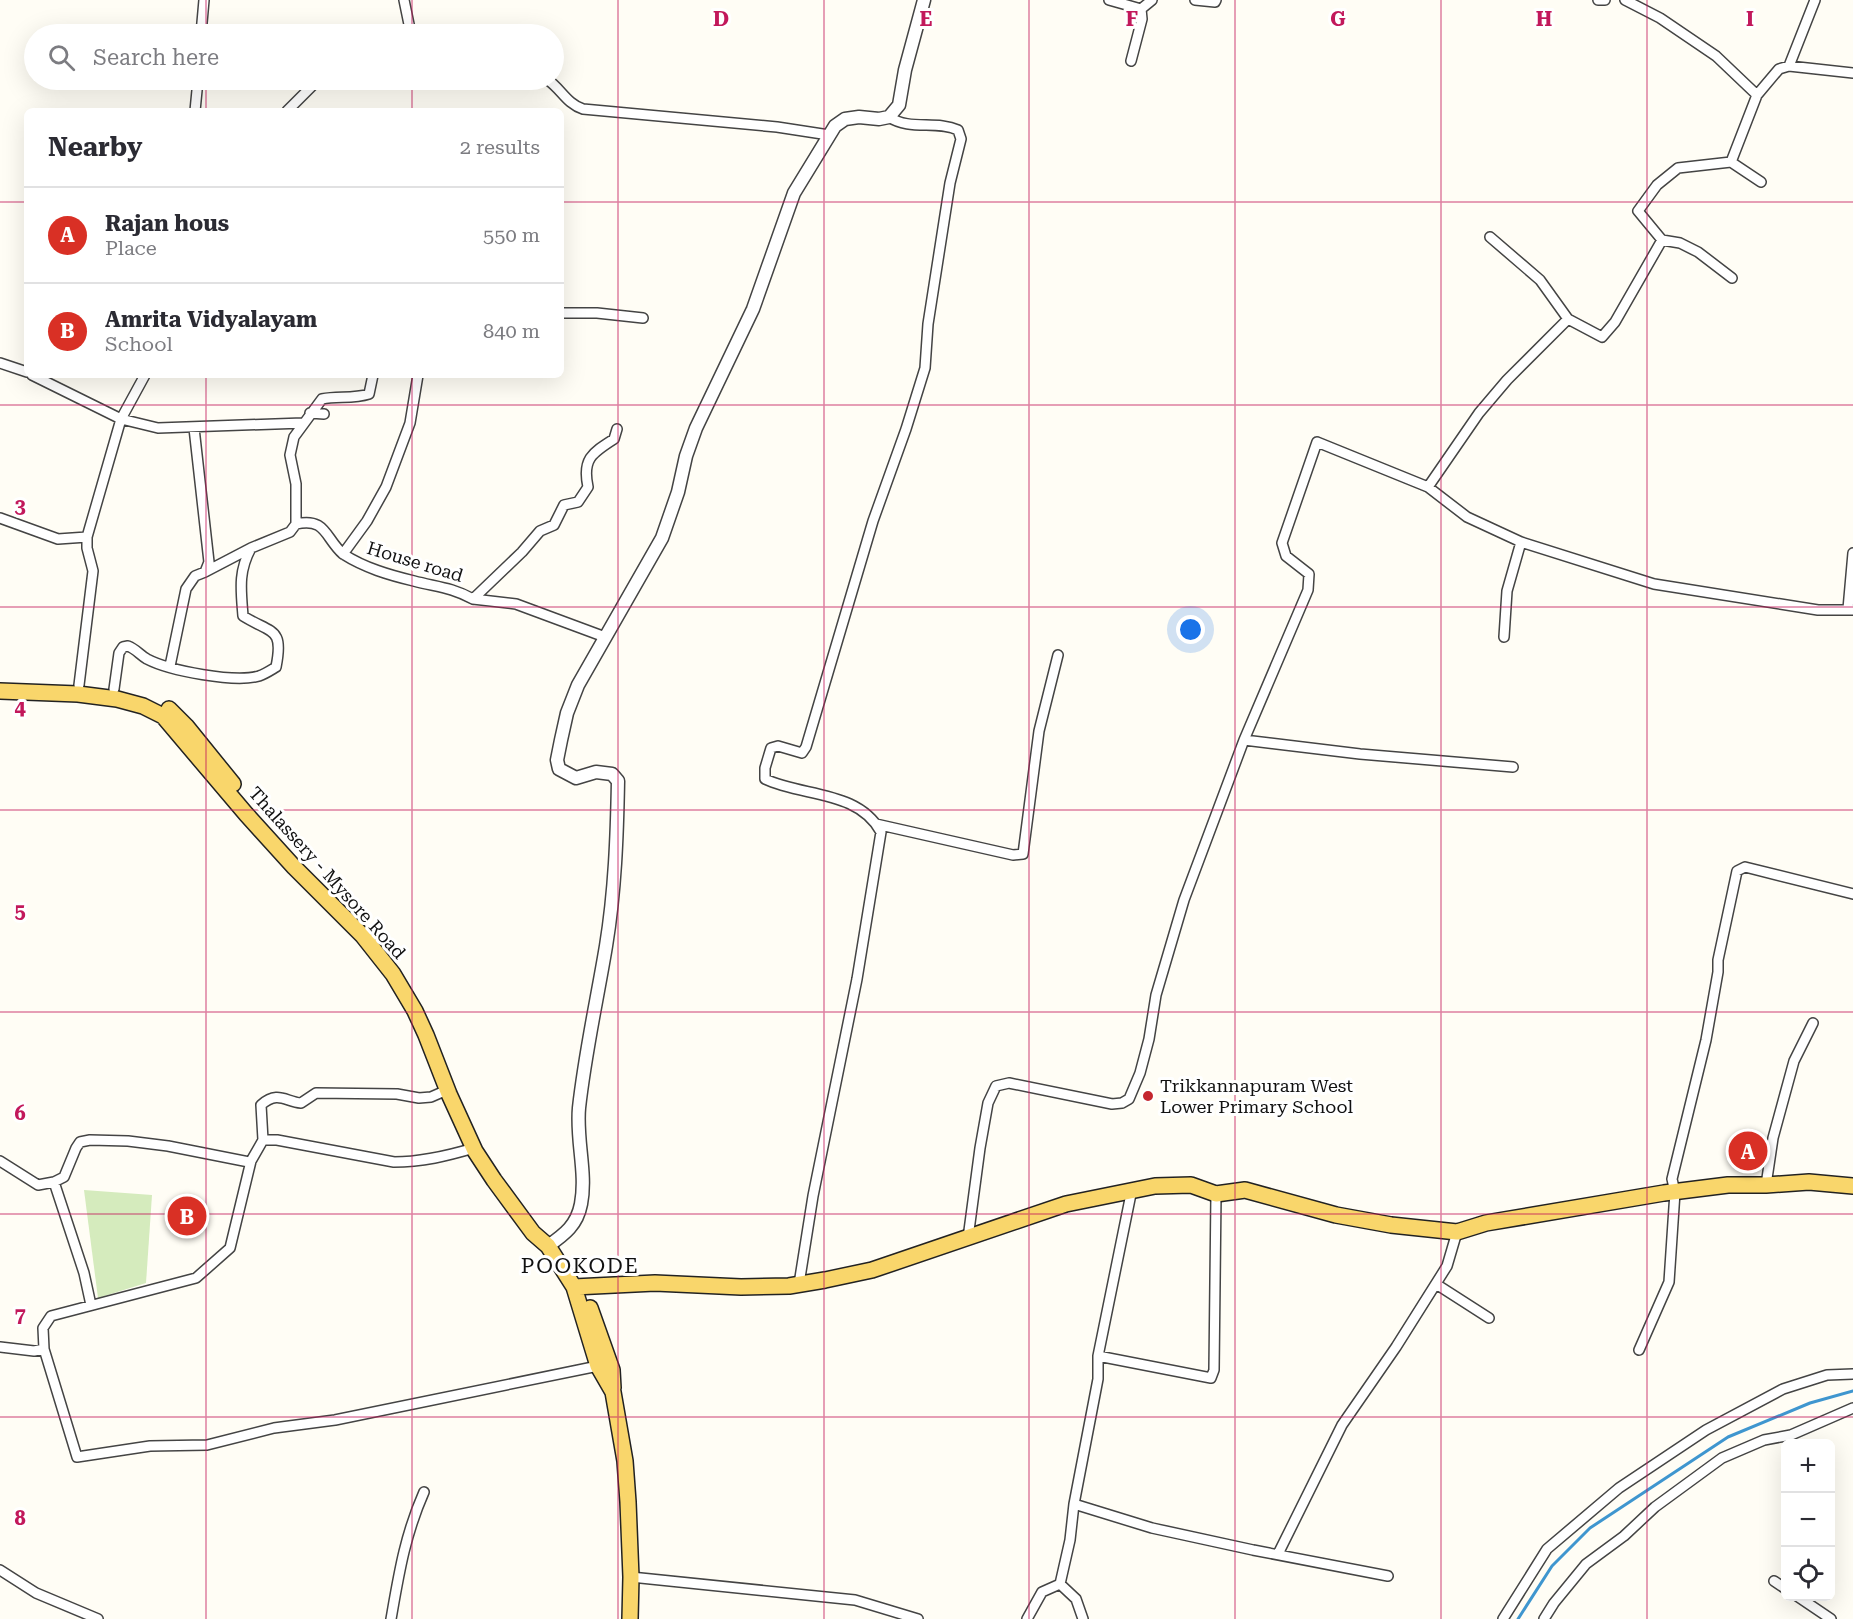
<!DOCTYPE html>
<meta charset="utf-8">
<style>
body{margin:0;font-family:"Roboto Serif",serif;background:#f7f7f7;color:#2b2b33}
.controls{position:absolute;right:18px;bottom:18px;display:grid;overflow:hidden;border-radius:9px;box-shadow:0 6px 24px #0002}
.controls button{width:54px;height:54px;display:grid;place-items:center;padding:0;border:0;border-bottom:2px solid #e1e1e2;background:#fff;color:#2b2b33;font:30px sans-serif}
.you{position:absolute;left:1191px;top:630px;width:21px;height:21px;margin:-15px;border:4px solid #fff;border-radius:50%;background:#1a73e8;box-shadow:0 0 0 9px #1a73e833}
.badge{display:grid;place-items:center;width:39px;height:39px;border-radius:50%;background:#d93025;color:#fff;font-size:20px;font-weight:700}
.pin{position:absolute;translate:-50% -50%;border:3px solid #fff;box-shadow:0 2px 6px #0006}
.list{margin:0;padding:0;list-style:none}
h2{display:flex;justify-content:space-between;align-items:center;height:78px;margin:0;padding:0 24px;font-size:26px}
h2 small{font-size:20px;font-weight:400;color:#7c7c81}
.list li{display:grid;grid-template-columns:39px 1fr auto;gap:18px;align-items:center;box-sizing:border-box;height:96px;padding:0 24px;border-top:2px solid #e1e1e2}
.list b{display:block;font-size:22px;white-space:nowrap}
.list p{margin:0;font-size:20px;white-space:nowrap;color:#7c7c81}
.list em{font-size:20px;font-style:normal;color:#7c7c81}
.icon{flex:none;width:33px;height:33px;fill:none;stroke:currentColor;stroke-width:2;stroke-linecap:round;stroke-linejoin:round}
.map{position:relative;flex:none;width:1853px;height:1619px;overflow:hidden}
.search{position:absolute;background:#fff;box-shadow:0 6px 24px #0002;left:24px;top:24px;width:540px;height:66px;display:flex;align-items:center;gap:15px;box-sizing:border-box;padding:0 21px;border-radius:33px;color:#7c7c81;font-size:22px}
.panel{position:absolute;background:#fff;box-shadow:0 6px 24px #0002;left:24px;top:108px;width:540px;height:270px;border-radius:9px}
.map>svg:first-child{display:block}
</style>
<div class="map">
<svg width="1853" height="1619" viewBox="0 0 1853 1619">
<rect width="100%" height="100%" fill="#fffdf5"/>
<path fill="#d5ebbd" d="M 84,1190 L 152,1195 L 146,1283 L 98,1298 Z"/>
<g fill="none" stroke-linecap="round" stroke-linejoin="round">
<path stroke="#3f96cf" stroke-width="3" d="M 1518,1619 L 1552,1566 L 1590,1528 L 1728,1437 L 1810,1403 L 1853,1391"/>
<defs>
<path id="minor" d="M 404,0 L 411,34
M 1109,0 L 1141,9
M 1195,0 L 1215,2 L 1216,0
M 1598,0 L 1605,0
M 1625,0 L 1660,18 L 1716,56 L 1757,95 L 1779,69 L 1789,66 L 1853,73
M 1141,9 L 1152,0
M 201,34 L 204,0
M 1131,61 L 1142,19 L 1141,9
M 1789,66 L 1815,0
M 548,80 C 561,89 567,104 583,109 L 777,127 L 829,135
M 195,111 L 198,80
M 287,111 L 318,80
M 1731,162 L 1757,95
M 1490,237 L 1540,280 L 1568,319 L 1602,337 L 1615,322 L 1662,240
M 1732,278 L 1698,252 L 1680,243 L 1662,240 L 1638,211 L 1657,185 L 1678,168 L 1731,162 L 1761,182
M 561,313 L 597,313 L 643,318
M 0,363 L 27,372
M 32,375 L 121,419 L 158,428 L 303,423
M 418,375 L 410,423 L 386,487 L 367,521 L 343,554 C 365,568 389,575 414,581 C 437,587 451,587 473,599 L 522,552 L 540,531 L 554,525 L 564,505 L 578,502 L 588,487 C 582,459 592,453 614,439 L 617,429
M 310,413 L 324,414
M 1428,487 L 1479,413 L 1507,380 L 1568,319
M 0,518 L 58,539 L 87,537
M 296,524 C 326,517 325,538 343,554
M 205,572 L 251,548
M 473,599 L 516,604 L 605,637
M 1848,609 L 1853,553
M 1504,637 L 1507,591 L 1521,542
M 170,666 L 186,589 L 195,576 L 205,572 L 209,562 L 194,428
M 79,685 L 93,571 L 87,548 L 87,537 L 121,419 L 145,375
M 114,689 L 119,653 L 123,647 L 128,646 C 136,649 140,655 147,659 C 170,671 235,683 259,676 C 265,674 271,670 276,667 C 284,627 272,634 243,616 C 241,590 238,572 251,548 L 290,532 L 296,524 L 296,484 L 290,455 L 294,437 L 322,399 C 338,396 353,399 369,394 L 373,375
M 1244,740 L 1360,754 L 1513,767
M 876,824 L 1013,855 L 1023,854 L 1039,731 L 1058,655
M 263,1140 L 261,1105 C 278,1090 286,1102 301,1103 L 316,1093 L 397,1094 L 419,1098 L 431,1097 L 447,1090
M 0,1161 L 38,1185 L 54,1182 L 64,1177 L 76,1148 L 80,1142 L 90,1140 L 128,1141 L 168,1146 L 249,1162 L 251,1161 L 263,1140 L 277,1140 L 394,1162 C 422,1162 447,1156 474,1148
M 251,1161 L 230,1248 L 196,1278 L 51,1316 L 43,1328 L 44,1349 L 77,1457 L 150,1446 L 207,1445 L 274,1428 L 335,1420 L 598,1366
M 54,1182 L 84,1273 L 91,1305
M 1766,1185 L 1773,1138 L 1794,1061 L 1813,1023
M 968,1238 L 980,1148 L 988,1103 L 996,1086 L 1009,1083 L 1112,1104 L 1122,1103 L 1129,1099 L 1140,1073 L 1149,1039 L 1156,995 L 1184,900 L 1244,740 L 1308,590 L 1309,574 L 1286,556 L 1282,543 L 1317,442 L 1428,487 L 1467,517 L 1521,542 L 1654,584 L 1818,610 L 1853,610
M 799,1284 L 813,1196 L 857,979 L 881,832 C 858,790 803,797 765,779 L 765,768 L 771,748 L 778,746 L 802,753 L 806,747 L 873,521 L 906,429 L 925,368 L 928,324 L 950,183 L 961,139 L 958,130 C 936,120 910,131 889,117
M 1436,1284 L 1489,1318
M 0,1347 L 34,1351 L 44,1349
M 1639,1350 L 1669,1282 L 1675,1192 L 1672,1179 L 1706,1040 L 1718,972 L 1718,960 L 1737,871 L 1745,867 L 1853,894
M 1098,1356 L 1211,1378 L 1214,1370 L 1216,1194
M 1074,1504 L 1152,1528 L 1253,1550 L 1388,1576
M 1278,1554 L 1342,1425 L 1396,1347 L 1447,1266 L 1457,1232
M 0,1570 L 36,1593 L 98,1619
M 631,1577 L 855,1600 L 918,1619
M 1774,1581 L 1786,1589
M 1797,1596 L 1831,1619
M 391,1619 C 399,1573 405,1535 424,1492
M 1027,1619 L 1042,1592 L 1060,1584
M 1083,1619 L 1076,1599 L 1060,1584 L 1070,1540 L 1074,1504 L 1098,1379 L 1098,1356 L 1132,1189
M 1503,1619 L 1547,1549 L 1619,1488 L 1706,1430 L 1783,1389 L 1827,1375 L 1853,1374
M 1544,1619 L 1554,1603 L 1586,1564 L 1624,1536 L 1655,1507 L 1722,1458 L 1764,1440 L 1791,1435 L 1853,1408"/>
<path id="tertiary" d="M 548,1246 C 565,1234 577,1225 581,1204 C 587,1173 576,1140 579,1108 C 585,1053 597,1000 606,946 C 615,891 617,836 618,781 L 612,774 L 596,772 L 576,778 L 559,769 L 557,760 L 561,740 L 567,713 L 578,685 L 662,538 L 678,492 L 686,456 L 696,428 L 753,309 L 794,193 L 835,126 L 845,119 L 859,117 L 879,119 L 889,117 L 899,105 L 905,70 L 924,0"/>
<path id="primary" d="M 0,691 L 78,694 L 117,699 L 143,706 L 163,716 L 246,814 L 294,867 L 363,936 L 393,974 L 415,1011 L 426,1035 L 449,1094 L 475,1151 L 494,1180 L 533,1233 L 548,1246 L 574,1287 L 598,1366 L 613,1392 L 625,1461 L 628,1502 L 631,1577 L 630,1619
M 169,709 L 186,726 L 233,784
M 574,1287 L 655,1283 L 741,1287 L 789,1286 L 825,1280 L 872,1270 L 1066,1204 L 1155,1186 L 1191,1185 L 1216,1194 L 1245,1190 L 1336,1215 L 1391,1225 L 1457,1232 L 1486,1223 L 1664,1193 L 1728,1185 L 1766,1185 L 1809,1182 L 1853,1186
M 590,1308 L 612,1370 L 613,1388"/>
</defs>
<use href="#minor" stroke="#444" stroke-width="12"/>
<use href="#tertiary" stroke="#444" stroke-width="15"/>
<use href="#primary" stroke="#222" stroke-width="18"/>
<use href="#minor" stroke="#fff" stroke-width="9"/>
<use href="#tertiary" stroke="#fff" stroke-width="12"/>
<use href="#primary" stroke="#f9d66b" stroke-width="15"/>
</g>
<path fill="none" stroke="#c2185b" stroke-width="1.5" stroke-opacity="0.55" d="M 206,0 L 206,34M 412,0 L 412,34M 618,0 L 618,1619M 824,0 L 824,1619M 1029,0 L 1029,1619M 1235,0 L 1235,1619M 1441,0 L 1441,1619M 1647,0 L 1647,1619M 206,80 L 206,111M 412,80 L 412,111M 0,202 L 27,202M 561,202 L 1853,202M 206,375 L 206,1619M 412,375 L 412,1619M 0,405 L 1853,405M 0,607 L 1853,607M 0,810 L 1853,810M 0,1012 L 1853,1012M 0,1214 L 1853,1214M 0,1417 L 1853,1417"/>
<circle fill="#c4262e" stroke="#fff" stroke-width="2" cx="1148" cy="1096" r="6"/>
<g text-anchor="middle" stroke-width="6" stroke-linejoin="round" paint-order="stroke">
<g font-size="18" fill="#111" stroke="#fff">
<text transform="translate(415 562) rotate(17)" y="6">House road</text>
<text transform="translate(327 873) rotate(48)" y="6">Thalassery - Mysore Road</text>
</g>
<g font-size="18" fill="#111" stroke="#fff" text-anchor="start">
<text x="1160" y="1092">Trikkannapuram West<tspan x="1160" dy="21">Lower Primary School</tspan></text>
</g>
<g font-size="21" letter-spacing="1.5" fill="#111" stroke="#fff">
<text x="580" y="1273">POOKODE</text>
</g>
</g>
<g font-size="20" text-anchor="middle" font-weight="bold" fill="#c2185b" stroke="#fff" stroke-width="6" stroke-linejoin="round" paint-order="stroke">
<text x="721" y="26">D</text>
<text x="926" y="26">E</text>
<text x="1132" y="26">F</text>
<text x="1338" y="26">G</text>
<text x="1544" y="26">H</text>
<text x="1750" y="26">I</text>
<text x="20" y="513">3</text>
<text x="20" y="715">4</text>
<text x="20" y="918">5</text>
<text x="20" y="1120">6</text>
<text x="20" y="1322">7</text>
<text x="20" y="1525">8</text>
</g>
</svg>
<div class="controls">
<button>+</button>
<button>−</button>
<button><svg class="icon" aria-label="locate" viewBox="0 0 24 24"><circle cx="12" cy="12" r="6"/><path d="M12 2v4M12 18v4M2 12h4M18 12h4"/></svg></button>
</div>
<div class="you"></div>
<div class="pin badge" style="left:1748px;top:1151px">A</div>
<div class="pin badge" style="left:187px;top:1216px">B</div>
<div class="search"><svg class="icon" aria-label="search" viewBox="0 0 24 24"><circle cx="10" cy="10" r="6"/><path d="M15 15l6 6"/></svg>Search here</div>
<section class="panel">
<h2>Nearby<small>2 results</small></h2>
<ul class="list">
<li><span class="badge">A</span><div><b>Rajan hous</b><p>Place</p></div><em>550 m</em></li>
<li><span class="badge">B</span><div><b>Amrita Vidyalayam</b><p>School</p></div><em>840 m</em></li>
</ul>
</section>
</div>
